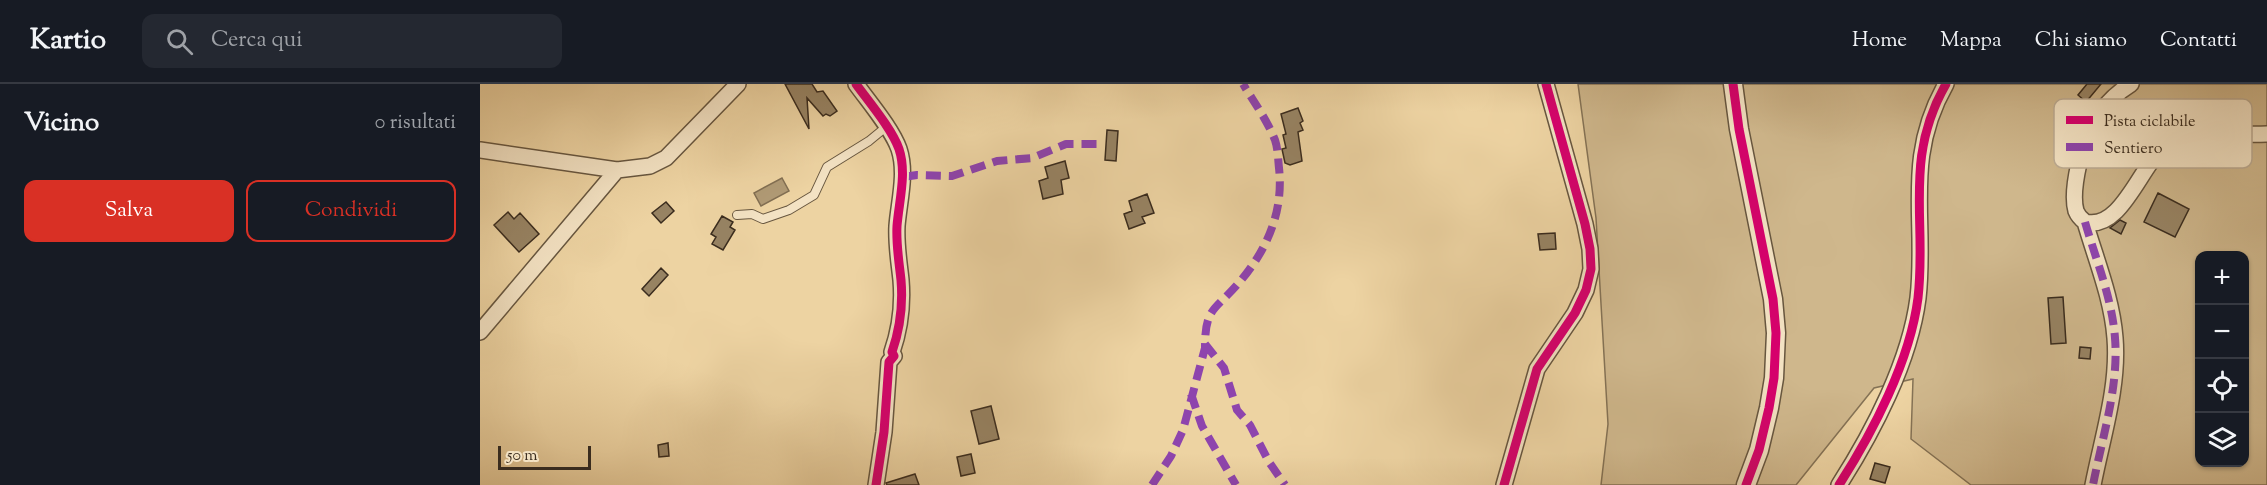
<!DOCTYPE html>
<html lang="it">
<meta charset="utf-8">
<style>
body{margin:0;font-family:"Sorts Mill Goudy",serif;background:#242831;color:#f1f3f6}
.controls{position:absolute;right:18px;bottom:18px;display:grid;overflow:hidden;border-radius:12px;box-shadow:0 2px 4px #0004}
.controls button{width:54px;height:54px;display:grid;place-items:center;padding:0;border:0;border-bottom:2px solid #363941;background:#171b24;color:#f1f3f6;font:30px sans-serif}
.scale{position:absolute;left:18px;bottom:15px;width:93px;box-sizing:border-box;padding-left:6px;border:3px solid #3a2c1e;border-top:0;font-size:16px;line-height:21px;white-space:nowrap;color:#3a2c1e;-webkit-text-stroke:4px #f3e2c3;paint-order:stroke}
.list{margin:0;padding:0;list-style:none}
h2{display:flex;justify-content:space-between;align-items:center;height:78px;margin:0;padding:0 24px;font-size:26px}
h2 small{font-size:20px;font-weight:400;color:#9ea1a6}
.actions{display:flex;gap:12px;padding:18px 24px}
.actions a{flex:1;padding:14px 0;border:2px solid #d93025;border-radius:12px;text-align:center;font-size:21px;color:#d93025}
.actions .main{background:#d93025;color:#fff}
.icon{flex:none;width:33px;height:33px;fill:none;stroke:currentColor;stroke-width:2;stroke-linecap:round;stroke-linejoin:round}
.map{position:relative;flex:none;width:1787px;height:401px;overflow:hidden}
header{display:flex;align-items:center;gap:36px;box-sizing:border-box;height:84px;padding:0 30px;background:#171b24;border-bottom:2px solid #363941}
header strong{font-size:28px}
nav{display:flex;gap:33px;margin-inline-start:auto;font-size:21px}
.search{width:420px;height:54px;background:#242831;display:flex;align-items:center;gap:15px;box-sizing:border-box;padding:0 21px;border-radius:12px;color:#9ea1a6;font-size:22px}
main{display:flex}
aside{flex:1;background:#171b24}
.map>svg:first-child{display:block}
</style>
<header>
<strong>Kartio</strong>
<div class="search"><svg class="icon" aria-label="search" viewBox="0 0 24 24"><circle cx="10" cy="10" r="6"/><path d="M15 15l6 6"/></svg>Cerca qui</div>
<nav><a>Home</a><a>Mappa</a><a>Chi siamo</a><a>Contatti</a></nav>
</header>
<main>
<aside>
<h2>Vicino<small>0 risultati</small></h2>
<ul class="list">
</ul>
<div class="actions"><a class="main">Salva</a><a>Condividi</a></div>
</aside>
<div class="map">
<svg width="1787" height="401" viewBox="0 0 1787 401">
<rect width="100%" height="100%" fill="#edd3a2"/>
<filter id="stains"><feTurbulence type="fractalNoise" baseFrequency=".00333" numOctaves="4"/><feColorMatrix values="0 0 0 0 .2 0 0 0 0 .09 0 0 0 0 .02 0 0 0 .5 -.17"/></filter>
<radialGradient id="worn" r=".72"><stop offset=".6" stop-color="#630" stop-opacity="0"/><stop offset="1" stop-color="#630" stop-opacity=".3"/></radialGradient>
<path fill="#cfb78c" stroke="#847255" stroke-width="1.5" fill-rule="evenodd" d="M 1098,0 L 1787,0 L 1787,401 L 1491,401 L 1431,355 L 1433,295 L 1394,304 L 1316,401 L 1121,401 L 1128,340 L 1116,134 ZM 1720,171 L 1764,171 L 1764,378 L 1720,378 Z"/>
<path fill="#b09a75" stroke="#816e52" stroke-width="1.5" d="M 302,94 L 309,107 L 281,122 L 274,109 Z"/>
<path fill="#978363" stroke="#3a2c1e" stroke-width="1.5" d="M 305,0 L 332,0 L 337,8 L 343,7 L 357,27 L 350,32 L 346,30 L 343,32 L 327,14 L 329,45 Z
M 1607,0 L 1621,0 L 1606,18 L 1598,11 Z
M 818,24 L 823,37 L 820,39 L 823,46 L 818,48 L 822,77 L 810,81 L 805,79 L 802,65 L 806,64 L 803,51 L 806,50 L 801,30 Z
M 627,46 L 638,47 L 636,77 L 625,76 Z
M 585,77 L 589,94 L 581,96 L 583,110 L 563,115 L 559,97 L 568,94 L 565,83 Z
M 1678,109 L 1709,125 L 1695,153 L 1664,138 Z
M 667,110 L 674,129 L 662,133 L 665,139 L 649,145 L 644,130 L 652,127 L 649,117 Z
M 186,118 L 194,127 L 181,139 L 172,129 Z
M 28,128 L 34,135 L 40,129 L 59,150 L 39,168 L 14,141 Z
M 242,132 L 253,138 L 250,143 L 255,146 L 243,166 L 232,160 L 236,153 L 231,150 Z
M 1640,136 L 1646,139 L 1641,150 L 1630,144 Z
M 1075,149 L 1076,165 L 1060,166 L 1058,150 Z
M 181,184 L 188,191 L 169,212 L 162,205 Z
M 1583,213 L 1586,259 L 1571,260 L 1568,214 Z
M 1600,263 L 1611,264 L 1610,275 L 1599,274 Z
M 511,322 L 519,355 L 499,360 L 491,327 Z
M 188,359 L 189,372 L 179,373 L 178,361 Z
M 491,370 L 495,389 L 481,392 L 477,373 Z
M 1395,379 L 1410,383 L 1405,399 L 1390,395 Z
M 435,390 L 439,401 L 407,401 L 406,399 Z"/>
<g fill="none" stroke-linecap="round" stroke-linejoin="round">
<defs>
<path id="service" d="M 257,131 L 272,130 L 283,135 L 309,126 L 334,111 L 347,83 L 389,57 L 406,43"/>
<path id="minor" d="M 376,0 C 389,18 412,45 419,65 C 427,89 419,117 417,142 C 416,161 419,177 421,196 C 423,220 420,245 412,268 L 414,272 L 409,278 L 404,348 L 396,401
M 1651,0 C 1636,9 1624,22 1615,36 C 1603,54 1590,106 1596,127 C 1598,132 1601,135 1605,138 C 1639,147 1659,88 1679,68 C 1707,43 1752,52 1787,50
M 0,66 L 137,86 L 170,82 L 186,74 L 258,0
M 1605,138 C 1616,176 1632,214 1635,254 C 1639,303 1622,354 1613,401
M 0,248 L 137,86
M 1024,401 L 1057,285 L 1095,229 L 1106,206 L 1111,185 L 1110,165 L 1105,140 L 1066,0
M 1359,401 C 1393,348 1430,277 1438,214 C 1447,136 1423,75 1466,0"/>
<path id="tertiary" d="M 1253,0 L 1259,45 L 1293,215 L 1296,249 L 1294,294 L 1289,324 L 1279,366 L 1266,401"/>
</defs>
<use href="#service" stroke="#67563f" stroke-width="10"/>
<use href="#minor" stroke="#67563f" stroke-width="18"/>
<use href="#tertiary" stroke="#67563f" stroke-width="21"/>
<use href="#service" stroke="#f3e2c3" stroke-width="8"/>
<use href="#minor" stroke="#f3e2c3" stroke-width="15"/>
<use href="#tertiary" stroke="#f3e2c3" stroke-width="18"/>
<path stroke="#8e44ad" stroke-width="8" stroke-dasharray="15 8" stroke-linecap="butt" d="M 423,93 L 437,91 L 472,92 L 517,77 L 552,74 L 586,60 L 618,60
M 1605,138 C 1616,176 1632,214 1635,254 C 1639,303 1622,354 1613,401
M 725,260 L 744,284 L 757,326 L 770,341 L 789,378 L 805,401
M 711,310 L 722,342 L 756,401
M 672,401 L 691,372 L 703,346 L 725,264 C 725,224 734,227 757,201 C 786,168 804,129 799,84 C 798,75 798,65 795,56 C 787,36 774,18 763,0"/>
<defs>
<path id="cycleway" d="M 376,0 C 389,18 412,45 419,65 C 427,89 419,117 417,142 C 416,161 419,177 421,196 C 423,220 420,245 412,268 L 414,272 L 409,278 L 404,348 L 396,401
M 1253,0 L 1259,45 L 1293,215 L 1296,249 L 1294,294 L 1289,324 L 1279,366 L 1266,401
M 1024,401 L 1057,285 L 1095,229 L 1106,206 L 1111,185 L 1110,165 L 1105,140 L 1066,0
M 1359,401 C 1393,348 1430,277 1438,214 C 1447,136 1423,75 1466,0"/>
</defs>
<use href="#cycleway" stroke="#f3e2c3" stroke-width="13"/>
<use href="#cycleway" stroke="#d6006c" stroke-width="9"/>
</g>
<rect x="1574" y="15" width="198" height="69" rx="9" fill="#f3e2c3" stroke="#bcab92" stroke-width="1.5"/>
<rect x="1586" y="32" width="27" height="8" fill="#d6006c"/>
<rect x="1586" y="59" width="27" height="8" fill="#8e44ad"/>
<g font-size="16" fill="#3a2c1e">
<text x="1624" y="42">Pista ciclabile</text>
<text x="1624" y="69">Sentiero</text>
</g>
<rect width="100%" height="100%" filter="url(#stains)"/>
<rect width="100%" height="100%" fill="url(#worn)"/>
</svg>
<div class="controls">
<button>+</button>
<button>−</button>
<button><svg class="icon" aria-label="locate" viewBox="0 0 24 24"><circle cx="12" cy="12" r="6"/><path d="M12 2v4M12 18v4M2 12h4M18 12h4"/></svg></button>
<button><svg class="icon" aria-label="layers" viewBox="0 0 24 24"><path d="M12 4l9 5-9 5-9-5zM3 14l9 5 9-5"/></svg></button>
</div>
<div class="scale">50 m</div>
</div>
</main>
